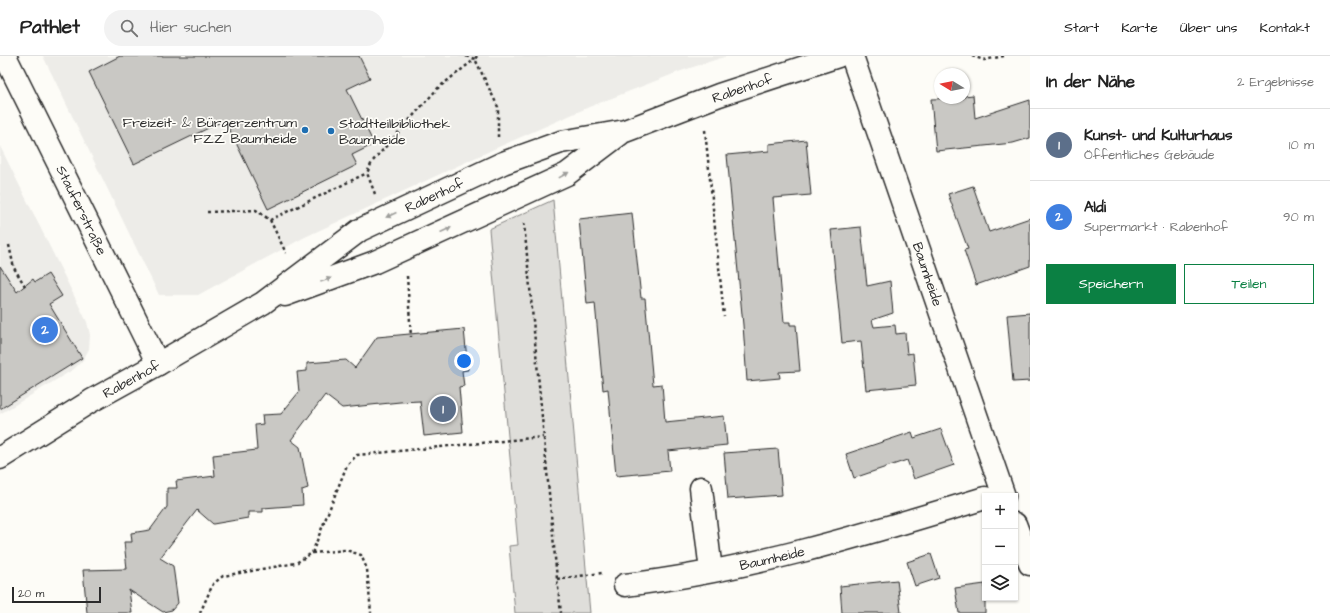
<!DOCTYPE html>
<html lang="de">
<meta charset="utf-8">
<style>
body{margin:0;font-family:"Architects Daughter",sans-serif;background:#f2f2f2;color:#222}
.controls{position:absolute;right:12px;bottom:12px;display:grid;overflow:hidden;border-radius:0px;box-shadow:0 1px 3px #0004}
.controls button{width:36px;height:36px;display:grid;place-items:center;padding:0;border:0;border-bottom:1px solid #e0e0e0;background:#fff;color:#222;font:20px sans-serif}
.compass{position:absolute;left:934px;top:12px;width:36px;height:36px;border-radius:50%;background:#fff;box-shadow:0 1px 3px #0004;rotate:280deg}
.scale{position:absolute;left:12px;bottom:10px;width:89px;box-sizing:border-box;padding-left:4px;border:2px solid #2b2b2b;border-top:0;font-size:11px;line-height:14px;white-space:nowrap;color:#2b2b2b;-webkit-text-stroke:3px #fdfcf7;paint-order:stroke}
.you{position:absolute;left:464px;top:305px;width:14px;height:14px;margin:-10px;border:3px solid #fff;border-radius:50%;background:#1a73e8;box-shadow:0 0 0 6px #1a73e833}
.badge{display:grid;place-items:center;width:26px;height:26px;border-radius:50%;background:#0b8043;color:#fff;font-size:13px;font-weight:700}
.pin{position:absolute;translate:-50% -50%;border:2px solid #fff;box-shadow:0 1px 4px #0006}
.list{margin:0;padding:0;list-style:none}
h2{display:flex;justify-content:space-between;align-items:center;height:52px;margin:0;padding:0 16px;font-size:17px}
h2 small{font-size:13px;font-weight:400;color:#767676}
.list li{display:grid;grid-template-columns:26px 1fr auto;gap:12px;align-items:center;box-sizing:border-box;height:72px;padding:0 16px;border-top:1px solid #e0e0e0}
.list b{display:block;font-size:15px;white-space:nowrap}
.list p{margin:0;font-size:13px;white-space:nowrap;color:#767676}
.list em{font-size:13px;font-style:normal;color:#767676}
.actions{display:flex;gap:8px;padding:12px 16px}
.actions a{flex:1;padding:9px 0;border:1px solid #0b8043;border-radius:0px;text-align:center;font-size:14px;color:#0b8043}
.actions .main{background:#0b8043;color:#fff}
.icon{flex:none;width:22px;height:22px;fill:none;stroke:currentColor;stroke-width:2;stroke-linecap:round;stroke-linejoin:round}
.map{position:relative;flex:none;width:1030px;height:557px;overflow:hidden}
header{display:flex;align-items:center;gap:24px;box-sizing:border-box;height:56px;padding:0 20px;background:#fff;border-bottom:1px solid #e0e0e0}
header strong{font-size:19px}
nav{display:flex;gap:22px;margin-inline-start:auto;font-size:14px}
.search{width:280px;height:36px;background:#f2f2f2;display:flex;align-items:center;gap:10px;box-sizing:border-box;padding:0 14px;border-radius:22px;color:#767676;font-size:15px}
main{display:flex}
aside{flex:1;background:#fff}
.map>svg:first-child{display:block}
</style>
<header>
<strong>Pathlet</strong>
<div class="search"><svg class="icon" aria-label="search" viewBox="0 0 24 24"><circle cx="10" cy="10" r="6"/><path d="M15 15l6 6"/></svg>Hier suchen</div>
<nav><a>Start</a><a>Karte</a><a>Über uns</a><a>Kontakt</a></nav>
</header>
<main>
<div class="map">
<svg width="1030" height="557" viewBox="0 0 1030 557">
<rect width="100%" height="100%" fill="#fdfcf7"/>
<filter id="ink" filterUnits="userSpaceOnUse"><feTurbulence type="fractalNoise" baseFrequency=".025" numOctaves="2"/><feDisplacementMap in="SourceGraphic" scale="8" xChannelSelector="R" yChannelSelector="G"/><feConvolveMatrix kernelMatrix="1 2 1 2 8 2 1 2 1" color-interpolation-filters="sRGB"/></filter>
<g filter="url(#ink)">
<path fill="#edece8" d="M 43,0 L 727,0 L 681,15 L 589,51 L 494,93 L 305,181 L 198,239 L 159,239 Z
M 0,90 L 87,266 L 90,279 L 89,293 L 83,304 L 74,313 L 0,358 Z"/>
<path fill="#dfdeda" stroke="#858482" d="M 553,144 L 590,557 L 515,557 L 509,490 L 518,489 L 489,173 Z"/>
<path fill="#c9c8c4" stroke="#2b2b2b" d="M 120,0 L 359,0 L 370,22 L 347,33 L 374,88 L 352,99 L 357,109 L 268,153 L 225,64 L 134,108 L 89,16 Z
M 973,39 L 975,62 L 1030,44 L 1030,82 L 1013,87 L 936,95 L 931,43 L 964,42 L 964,40 Z
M 806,84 L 811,139 L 773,142 L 784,266 L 790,266 L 790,269 L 796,269 L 800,315 L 779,316 L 780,322 L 747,325 L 743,269 L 727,99 L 769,95 L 769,88 Z
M 973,130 L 989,176 L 1030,162 L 1030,210 L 976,229 L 964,194 L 968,193 L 948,138 Z
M 632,157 L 641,242 L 645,242 L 653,329 L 662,328 L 665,366 L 724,360 L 727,389 L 668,395 L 670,415 L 616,420 L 608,333 L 603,334 L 595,247 L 587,248 L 579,163 Z
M 861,171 L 867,230 L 890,225 L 893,257 L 872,264 L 874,271 L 895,269 L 896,278 L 905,277 L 907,298 L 913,297 L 916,329 L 866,334 L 861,285 L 842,287 L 831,174 Z
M 0,210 L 17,236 L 33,223 L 35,226 L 48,218 L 62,240 L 49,248 L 82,302 L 0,353 Z
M 1030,257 L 1030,325 L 1013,326 L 1007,259 Z
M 464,273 L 468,314 L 462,315 L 464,330 L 459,331 L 463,376 L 424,380 L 420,345 L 400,346 L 342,352 L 325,339 L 291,384 L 300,391 L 308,432 L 302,434 L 303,449 L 263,452 L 263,456 L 248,456 L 248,462 L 213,468 L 197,454 L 160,502 L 173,510 L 178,547 L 172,554 L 163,556 L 129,534 L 132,557 L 87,557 L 83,514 L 127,513 L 124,486 L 132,486 L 131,477 L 150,474 L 167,451 L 167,432 L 177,432 L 176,425 L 215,420 L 213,399 L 257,394 L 255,369 L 263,368 L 262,359 L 281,358 L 299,336 L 297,316 L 307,315 L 307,307 L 346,304 L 355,312 L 377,281 Z
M 941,373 L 954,409 L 914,423 L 907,404 L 854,422 L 846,398 L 912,376 L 914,382 Z
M 778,393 L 782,439 L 728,443 L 724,397 Z
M 931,498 L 939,522 L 915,530 L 907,506 Z
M 897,524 L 901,557 L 842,557 L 840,530 Z
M 985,528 L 985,557 L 959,557 L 955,532 Z"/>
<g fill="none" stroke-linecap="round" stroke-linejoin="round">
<defs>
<path id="minor" d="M 5,0 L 158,308
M 852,0 L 1004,440
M 701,432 L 711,515
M 1015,468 L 1030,508
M 625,529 C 747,515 867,478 985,442"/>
<path id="tertiary" d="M 285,239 L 375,206 L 567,118 L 620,78
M 0,402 L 91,345 L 158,308 L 263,247 L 360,174 L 503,107 L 561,86 L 625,75 L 719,39 L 838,0"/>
</defs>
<use href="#minor" stroke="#2b2b2b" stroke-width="25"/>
<use href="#tertiary" stroke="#2b2b2b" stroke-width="25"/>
<path stroke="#2b2b2b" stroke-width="2.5" stroke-dasharray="3 3" stroke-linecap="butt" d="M 466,0 L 475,3
M 477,0 L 475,3 L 498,51 L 498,81
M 972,0 L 984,4 L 1004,0
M 705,74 L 724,260
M 375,138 L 367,117 L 372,106 L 438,32 L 475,3
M 207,156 L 256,154 L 270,164 L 367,117
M 270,164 L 286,197
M 524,167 L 557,523 L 561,557
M 9,189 L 14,212 L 25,230
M 407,220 L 411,281
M 312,497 L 346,494 L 361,499 L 367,513 L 371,557
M 557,523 L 602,517
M 200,557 L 213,528 L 223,520 L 296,507 L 312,497 L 347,409 L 357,399 L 543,381"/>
<use href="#minor" stroke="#fdfcf7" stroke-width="22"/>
<use href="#tertiary" stroke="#fdfcf7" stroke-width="22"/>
</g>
<defs><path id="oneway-solid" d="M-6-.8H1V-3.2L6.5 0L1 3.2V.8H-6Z"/></defs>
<g fill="#9e9e9b">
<use href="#oneway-solid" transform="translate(564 119) rotate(-29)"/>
<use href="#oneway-solid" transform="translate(391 159) rotate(155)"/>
<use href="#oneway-solid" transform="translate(446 174) rotate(-24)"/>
<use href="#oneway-solid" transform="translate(326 224) rotate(-20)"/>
</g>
</g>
<g fill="#1f6fb2" stroke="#fdfcf7" stroke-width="1.5">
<circle cx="305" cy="74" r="4"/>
<circle cx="331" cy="75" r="4"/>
</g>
<g text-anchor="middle" stroke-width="3.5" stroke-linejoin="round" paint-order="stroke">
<g font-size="14" fill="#2b2b2b" stroke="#fdfcf7">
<text transform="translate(742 32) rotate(-19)" y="5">Rabenhof</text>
<text transform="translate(434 139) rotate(-25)" y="5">Rabenhof</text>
<text transform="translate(82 154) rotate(64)" y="5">Stauferstraße</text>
<text transform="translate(928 218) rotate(71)" y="5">Baumheide</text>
<text transform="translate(131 323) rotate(-29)" y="5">Rabenhof</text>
<text transform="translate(772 502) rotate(-13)" y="5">Baumheide</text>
</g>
<g font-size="14" fill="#2b2b2b" stroke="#fdfcf7" text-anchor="end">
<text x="297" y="71">Freizeit- &amp; Bürgerzentrum<tspan x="297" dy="16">FZZ Baumheide</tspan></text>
<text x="339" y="72" text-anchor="start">Stadtteilbibliothek<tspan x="339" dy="16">Baumheide</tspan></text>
</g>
</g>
</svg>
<div class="controls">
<button>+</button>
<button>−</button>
<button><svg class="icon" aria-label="layers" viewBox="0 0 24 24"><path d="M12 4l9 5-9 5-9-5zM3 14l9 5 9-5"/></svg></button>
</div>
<svg class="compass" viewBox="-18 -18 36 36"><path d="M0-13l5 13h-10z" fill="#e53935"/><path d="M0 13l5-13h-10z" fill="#767676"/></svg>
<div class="scale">20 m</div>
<div class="you"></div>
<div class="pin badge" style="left:443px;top:353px;background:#5c6f8a">1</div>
<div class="pin badge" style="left:45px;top:274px;background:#3f7fe0">2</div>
</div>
<aside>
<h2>In der Nähe<small>2 Ergebnisse</small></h2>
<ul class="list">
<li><span class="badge" style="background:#5c6f8a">1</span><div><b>Kunst- und Kulturhaus</b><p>Öffentliches Gebäude</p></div><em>10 m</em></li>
<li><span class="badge" style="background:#3f7fe0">2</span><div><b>Aldi</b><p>Supermarkt · Rabenhof</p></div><em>90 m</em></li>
</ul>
<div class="actions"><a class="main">Speichern</a><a>Teilen</a></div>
</aside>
</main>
